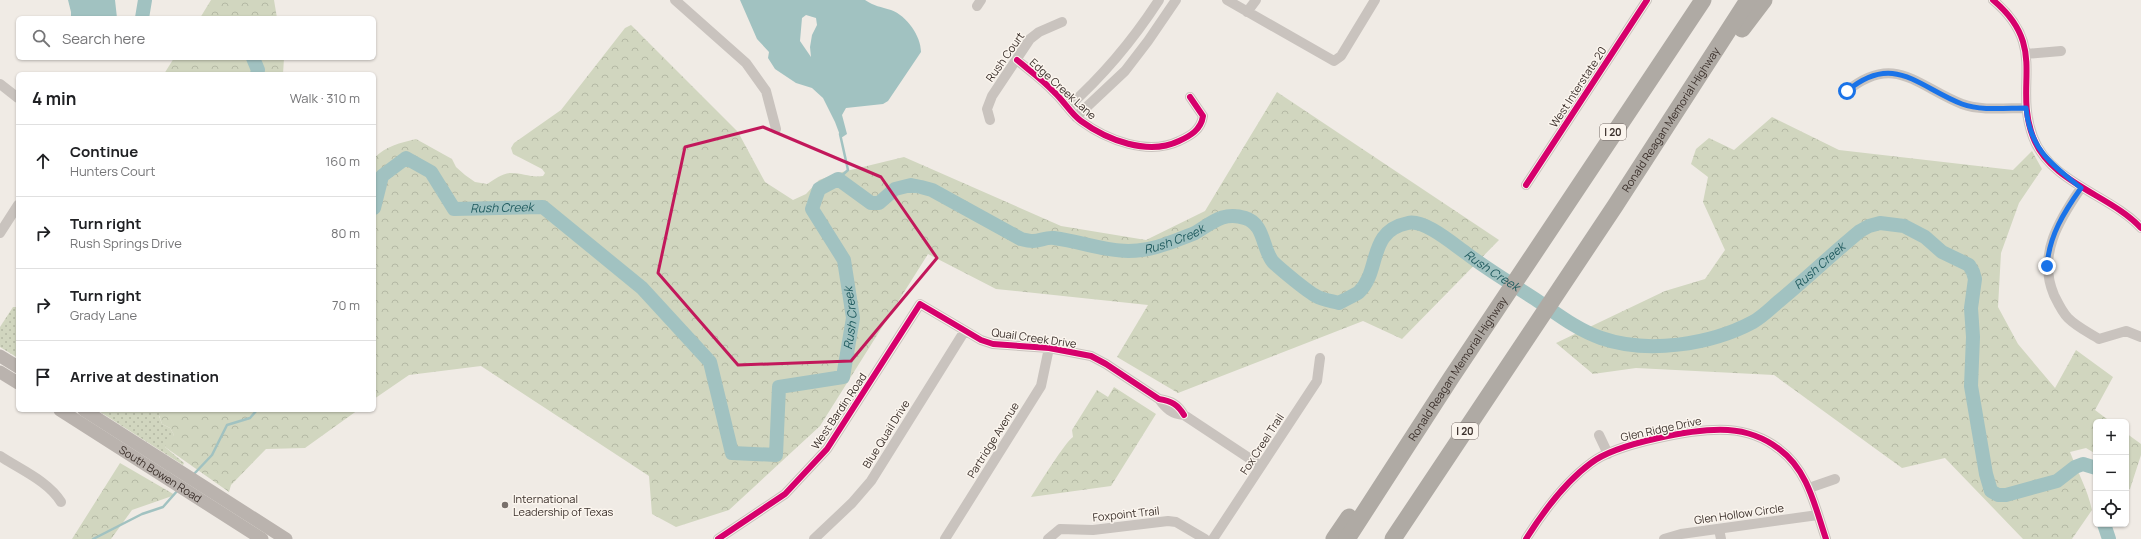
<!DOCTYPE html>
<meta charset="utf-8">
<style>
body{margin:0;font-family:Manrope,sans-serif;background:#f6f6f6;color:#202124}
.controls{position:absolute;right:12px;bottom:12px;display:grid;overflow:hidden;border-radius:6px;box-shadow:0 1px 3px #0004}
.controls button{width:36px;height:36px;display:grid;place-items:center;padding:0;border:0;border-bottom:1px solid #e0e0e0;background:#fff;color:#202124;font:20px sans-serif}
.stop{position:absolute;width:12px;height:12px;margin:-9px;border:3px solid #1a73e8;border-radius:50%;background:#fff}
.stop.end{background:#1a73e8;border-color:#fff;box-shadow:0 1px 4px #0008}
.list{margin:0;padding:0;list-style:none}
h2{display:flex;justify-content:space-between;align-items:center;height:52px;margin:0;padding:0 16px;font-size:17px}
h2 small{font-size:13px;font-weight:400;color:#757577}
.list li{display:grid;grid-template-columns:26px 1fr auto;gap:12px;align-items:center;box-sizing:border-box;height:72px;padding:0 16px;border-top:1px solid #e0e0e0}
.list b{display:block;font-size:15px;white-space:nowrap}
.list p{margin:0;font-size:13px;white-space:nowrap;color:#757577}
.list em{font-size:13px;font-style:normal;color:#757577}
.icon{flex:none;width:22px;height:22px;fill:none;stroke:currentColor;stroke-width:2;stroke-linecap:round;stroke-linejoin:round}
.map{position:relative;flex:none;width:2141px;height:539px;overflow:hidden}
.search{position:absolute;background:#fff;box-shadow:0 1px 3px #0004;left:16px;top:16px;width:360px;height:44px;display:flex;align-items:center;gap:10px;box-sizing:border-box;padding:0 14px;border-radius:6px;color:#757577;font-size:15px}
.panel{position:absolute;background:#fff;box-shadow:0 1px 3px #0004;left:16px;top:72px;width:360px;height:340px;border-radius:6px}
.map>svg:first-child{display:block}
</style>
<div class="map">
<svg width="2141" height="539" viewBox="0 0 2141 539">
<defs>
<pattern id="grass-dots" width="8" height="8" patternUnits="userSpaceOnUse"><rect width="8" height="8" fill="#d1d6bf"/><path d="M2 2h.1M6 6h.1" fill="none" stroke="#b4b8a4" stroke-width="1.8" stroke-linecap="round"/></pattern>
<pattern id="forest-crowns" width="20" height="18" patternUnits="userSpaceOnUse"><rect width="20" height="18" fill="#d1d6bf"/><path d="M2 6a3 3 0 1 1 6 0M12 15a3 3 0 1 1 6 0" fill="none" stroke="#b4b8a4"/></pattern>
</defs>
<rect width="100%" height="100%" fill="#f0ebe5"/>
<path fill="url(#grass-dots)" d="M 13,307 L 18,307 L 18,358 L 0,347 L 0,327 Z
M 97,410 L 165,410 L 159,416 L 162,424 L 170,428 L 174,435 L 165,447 L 184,463 L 183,465 Z"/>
<path fill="url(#forest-crowns)" d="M 211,0 L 274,0 L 277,18 L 200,18 Z
M 631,25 L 738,132 L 765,182 L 793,200 L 806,194 L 819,180 L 838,173 L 904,157 L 1061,226 L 1146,240 L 1205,211 L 1277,92 L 1499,240 L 1402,339 L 1363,321 L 1178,393 L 1117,357 L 1148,305 L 996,289 L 928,254 L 820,426 L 729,510 L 676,527 L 652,514 L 649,476 L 481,366 L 409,375 L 374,399 L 374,158 C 386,146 400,143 416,139 L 452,159 L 456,167 L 465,175 L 475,182 L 487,184 C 494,180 502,173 511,173 C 522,173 532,178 543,176 L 545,173 L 542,169 L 513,154 L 511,148 L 514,143 L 561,110 L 625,28 Z
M 174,58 L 284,58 L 283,74 L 164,74 Z
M 1772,117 L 1839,150 L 2013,170 L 2032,151 L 2042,169 L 2019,203 L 2001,253 L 1998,307 L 2018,344 L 2055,388 L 2076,350 L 2113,377 L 2095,410 L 2111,422 L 2096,422 L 2096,454 L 2086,448 L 2070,452 C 2078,473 2087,488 2092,510 L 2072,539 L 2023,539 L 1945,458 L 1902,468 L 1774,375 L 1636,368 L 1593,374 L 1556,343 L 1665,291 L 1705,279 L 1725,250 L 1703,202 L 1708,177 L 1691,164 L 1696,149 L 1709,138 L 1734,150 Z
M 1114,387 L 1156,414 L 1111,486 L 1031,497 C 1038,486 1066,441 1073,437 L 1072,430 L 1097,390 L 1108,397 Z
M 165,410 L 358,410 L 305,448 L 266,449 L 231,485 L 229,492 L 165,447 L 167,440 L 174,435 L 170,428 L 162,424 L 159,415 Z
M 2126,433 L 2141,444 L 2141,455 L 2130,489 L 2126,489 Z
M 120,463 L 175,495 L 132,510 L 111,539 L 72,539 Z"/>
<path fill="#a1c2c1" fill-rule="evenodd" d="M 68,0 L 115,0 L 117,18 L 71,18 L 71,12 Z
M 740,0 L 865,0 C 874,6 881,7 891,10 C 907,16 921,36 921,52 L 888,101 L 883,104 L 846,108 L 842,115 L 847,134 L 841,138 L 835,122 L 823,98 L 812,88 L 796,83 L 775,69 L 768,58 L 769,52 L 757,39 ZM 806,15 L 816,18 L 817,25 L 812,35 L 810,47 L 811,57 L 800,41 L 802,18 Z"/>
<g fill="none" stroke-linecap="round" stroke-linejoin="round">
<path stroke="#a1c2c1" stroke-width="2.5" d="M 838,179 L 848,170 L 840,134
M 193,475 L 212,455 L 227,425 L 250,418 L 257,410
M 93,539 L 142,514 L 163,507 L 178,490"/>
<g stroke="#a1c2c1" stroke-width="14">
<path d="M 142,18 L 145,0"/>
<path d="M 253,58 L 258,70 L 257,74"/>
<path id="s1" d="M 374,208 L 382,176 L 406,158 L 431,172 L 454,209 L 543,207 L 642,288 L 710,362 L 732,453 L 776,455 L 779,387 L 843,377 L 853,318 L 844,260 L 812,209 L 819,189 L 838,179 L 871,203 L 879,203 L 895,189 L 911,185 L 921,187 L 932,190 L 1021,239 C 1025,240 1029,241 1033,241 C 1040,241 1046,237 1054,238 C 1096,244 1122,260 1166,244 C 1176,240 1186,237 1195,233 C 1212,223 1223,211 1245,218 C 1265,224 1262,249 1273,262 C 1280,269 1308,292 1316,296 C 1323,300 1332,301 1339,303 C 1345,299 1354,296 1359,292 C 1381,271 1367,231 1408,223 C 1424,219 1453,244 1466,253 C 1488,270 1512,284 1535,299 C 1556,313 1577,330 1601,338 C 1647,354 1710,345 1753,322 C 1762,317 1770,309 1778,302 C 1806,279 1832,254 1860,231 L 1869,226 L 1880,223 L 1904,226 L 1925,237 L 1942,252 L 1969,265 L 1973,272 L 1975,279 L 1971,308 L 1973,337 L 1971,386 L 1986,474 L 1991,491 L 1998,495 L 2006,495 L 2057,481 L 2075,467 L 2083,464 L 2096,468"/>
<path d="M 2104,524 L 2109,539"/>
</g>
<path stroke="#c9c3be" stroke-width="10" d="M 675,0 L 746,63 L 766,91 L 776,129
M 1227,0 L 1334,61 L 1341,56 L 1375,0
M 1993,0 C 2049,47 2013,84 2033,137 C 2050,183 2111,195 2141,228
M 977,6 L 981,0
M 1247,12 L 1256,0
M 2026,54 L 2061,51
M 1017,60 C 1029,70 1043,80 1054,92 C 1064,101 1071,114 1081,121 C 1107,140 1148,156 1179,141 C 1190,136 1201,130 1203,116 L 1190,97
M 0,84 L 18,98
M 1847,91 C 1895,52 1918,87 1962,104 C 1981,111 2006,108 2026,108
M 1068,107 C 1104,75 1133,40 1159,0
M 1076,117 L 1125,71 L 1148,41 L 1176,0
M 990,120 L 987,109 L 992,96 L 1030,39 L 1039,32 L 1062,22
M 1526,185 L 1647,0
M 2081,188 C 2059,220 2037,255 2054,295 C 2058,303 2062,312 2068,318 C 2077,327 2088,332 2099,339 L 2126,331 L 2141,337
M 0,233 L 18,205
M 1159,399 C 1166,409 1172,414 1184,415 L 1261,466
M 1599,435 L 1608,454
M 0,456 C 21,470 48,481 61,502
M 1809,488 L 1835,479
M 1719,529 L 1721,539
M 718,539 L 785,494 L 827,449 L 920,304 L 981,340 L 993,344 L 1049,348 L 1091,356 L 1106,364 L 1159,399 C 1172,401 1178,405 1184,415
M 814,539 L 852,503 L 871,481 L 964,332
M 945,539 L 1041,386 L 1049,348
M 1048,539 L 1060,529 L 1093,530 L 1168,521 L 1176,522 L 1205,539
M 1213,539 L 1317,381 L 1320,358
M 1526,539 C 1543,512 1565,482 1591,463 C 1617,443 1696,428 1728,430 C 1746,431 1765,438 1779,449 C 1808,470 1815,507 1826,539
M 1664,539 L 1681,534 L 1818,515"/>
<g stroke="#bab3ae" stroke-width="13">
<path d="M 0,356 L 18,367"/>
<path d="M 0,372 L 18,383"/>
<path id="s2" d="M 60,410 L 262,539"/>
<path d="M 84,410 L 286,539"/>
</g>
<g stroke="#afaaa4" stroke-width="17">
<path d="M 1742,29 L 1764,0"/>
<path d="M 1334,539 L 1349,517"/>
<path id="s3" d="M 1347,539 L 1451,378 L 1703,0"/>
<path id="s4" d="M 1393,539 L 1615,206 L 1748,0"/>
</g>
<defs>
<path id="cycleway" d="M 1993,0 C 2049,47 2013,84 2033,137 C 2050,183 2111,195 2141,228
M 1017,60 C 1029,70 1043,80 1054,92 C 1064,101 1071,114 1081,121 C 1107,140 1148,156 1179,141 C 1190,136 1201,130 1203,116 L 1190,97
M 1526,185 L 1647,0
M 718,539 L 785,494 L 827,449 L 920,304 L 981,340 L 993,344 L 1049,348 L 1091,356 L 1106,364 L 1159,399 C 1172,401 1178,405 1184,415
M 1526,539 C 1543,512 1565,482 1591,463 C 1617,443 1696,428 1728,430 C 1746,431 1765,438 1779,449 C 1808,470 1815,507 1826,539"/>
</defs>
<use href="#cycleway" stroke="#fbf5ee" stroke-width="8"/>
<use href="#cycleway" stroke="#d6006c" stroke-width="6"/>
</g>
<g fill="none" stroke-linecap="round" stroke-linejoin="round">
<path stroke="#1a73e8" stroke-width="5" d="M 1847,91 C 1894,52 1918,87 1962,104 C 1981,111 2006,108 2026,108 C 2030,149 2051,164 2081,188 C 2064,212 2049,236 2047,266"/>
</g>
<path fill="none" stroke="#c2185b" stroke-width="3" stroke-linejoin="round" d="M 763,127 L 881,177 L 937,258 L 851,361 L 738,365 L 658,273 L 685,147 Z"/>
<circle fill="#7a716c" stroke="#fbf5ee" stroke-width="1.5" cx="505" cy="505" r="4"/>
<g text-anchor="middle" stroke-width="3" stroke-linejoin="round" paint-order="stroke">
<g fill="#fbf5ee" stroke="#756b66" stroke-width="1">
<rect x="1600" y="124" width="26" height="16" rx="3"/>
<rect x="1452" y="423" width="26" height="16" rx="3"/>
</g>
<g font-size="10" font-weight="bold" fill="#3b302b">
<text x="1613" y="136">I 20</text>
<text x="1465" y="435">I 20</text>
</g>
<g font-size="11" fill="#3b302b" stroke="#fbf5ee">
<text transform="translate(1005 57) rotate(-55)" y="4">Rush Court</text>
<text transform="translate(1578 87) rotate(-57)" y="4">West Interstate 20</text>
<text transform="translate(1063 89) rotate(42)" y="4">Edge Creek Lane</text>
<text dy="4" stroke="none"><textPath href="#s4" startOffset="503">Ronald Reagan Memorial Highway</textPath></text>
<text transform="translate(1034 338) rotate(8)" y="4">Quail Creek Drive</text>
<text dy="4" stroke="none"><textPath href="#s3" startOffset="203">Ronald Reagan Memorial Highway</textPath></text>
<text transform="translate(839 411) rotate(-56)" y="4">West Bardin Road</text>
<text transform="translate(1661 429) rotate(-12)" y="4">Glen Ridge Drive</text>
<text transform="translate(886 434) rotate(-58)" y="4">Blue Quail Drive</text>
<text transform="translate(993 440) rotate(-58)" y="4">Partridge Avenue</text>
<text transform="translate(1262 444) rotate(-57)" y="4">Fox Creel Trail</text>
<text dy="4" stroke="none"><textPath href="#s2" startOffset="119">South Bowen Road</textPath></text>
<text transform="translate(1126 514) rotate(-6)" y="4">Foxpoint Trail</text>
<text transform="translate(1739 514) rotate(-8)" y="4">Glen Hollow Circle</text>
</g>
<g font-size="11" fill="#3b302b" stroke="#fbf5ee" text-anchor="start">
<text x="513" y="503">International<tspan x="513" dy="13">Leadership of Texas</tspan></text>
</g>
<g font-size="12" font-style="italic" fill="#1f5a5e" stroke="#fbf5ee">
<text dy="4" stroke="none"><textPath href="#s1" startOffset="183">Rush Creek</textPath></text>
<text dy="4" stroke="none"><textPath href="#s1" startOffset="1311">Rush Creek</textPath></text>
<text dy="4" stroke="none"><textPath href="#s1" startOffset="2103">Rush Creek</textPath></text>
<text dy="4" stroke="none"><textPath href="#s1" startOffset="1731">Rush Creek</textPath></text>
<text dy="4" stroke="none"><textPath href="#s1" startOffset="783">Rush Creek</textPath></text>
</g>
</g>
</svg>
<div class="controls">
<button>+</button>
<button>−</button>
<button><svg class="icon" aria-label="locate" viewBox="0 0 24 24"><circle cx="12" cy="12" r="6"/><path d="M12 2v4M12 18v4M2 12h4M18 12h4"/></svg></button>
</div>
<div class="stop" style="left:1847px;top:91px"></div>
<div class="stop end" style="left:2047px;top:266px"></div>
<div class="search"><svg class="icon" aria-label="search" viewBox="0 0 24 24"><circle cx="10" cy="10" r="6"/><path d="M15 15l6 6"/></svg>Search here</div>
<section class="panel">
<h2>4 min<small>Walk · 310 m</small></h2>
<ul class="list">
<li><svg class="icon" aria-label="ahead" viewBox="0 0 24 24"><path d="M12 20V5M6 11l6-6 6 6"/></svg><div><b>Continue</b><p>Hunters Court</p></div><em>160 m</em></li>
<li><svg class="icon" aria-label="right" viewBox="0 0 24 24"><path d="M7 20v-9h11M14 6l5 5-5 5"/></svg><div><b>Turn right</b><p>Rush Springs Drive</p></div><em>80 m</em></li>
<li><svg class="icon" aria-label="right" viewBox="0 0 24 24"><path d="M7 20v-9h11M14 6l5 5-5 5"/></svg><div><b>Turn right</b><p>Grady Lane</p></div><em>70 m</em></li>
<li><svg class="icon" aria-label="arrive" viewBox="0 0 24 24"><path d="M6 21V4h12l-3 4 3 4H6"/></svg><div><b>Arrive at destination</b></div></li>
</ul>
</section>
</div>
